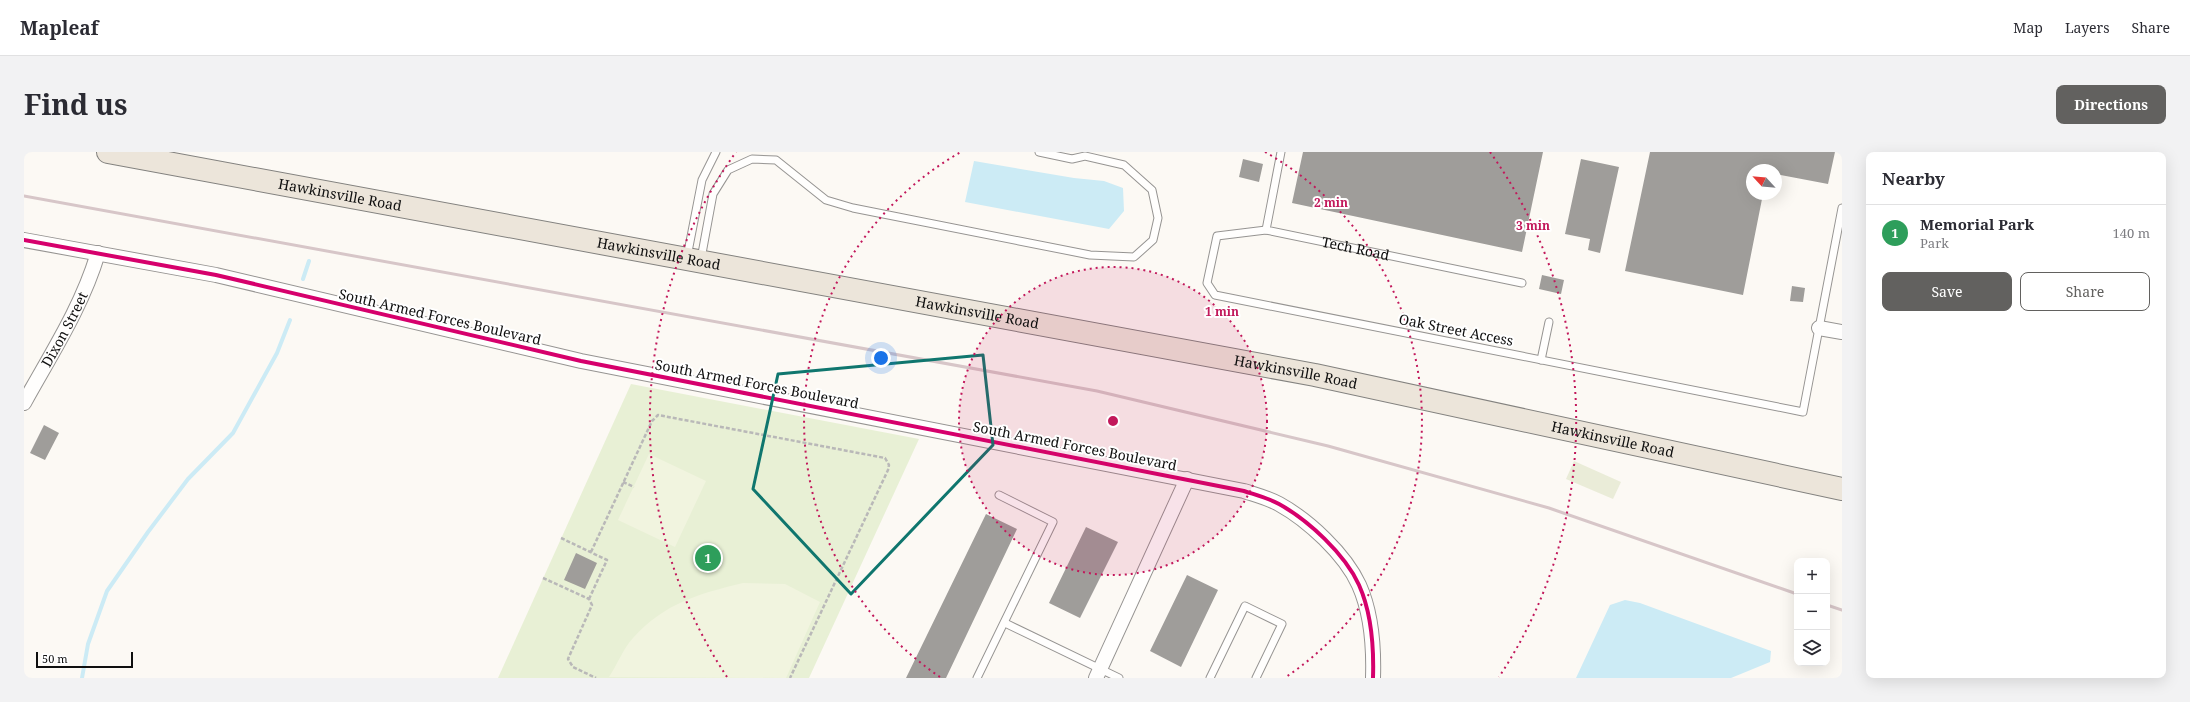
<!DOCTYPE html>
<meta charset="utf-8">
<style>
body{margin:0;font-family:"Noto Serif",serif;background:#f2f2f3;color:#2b2b33}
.controls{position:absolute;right:12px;bottom:12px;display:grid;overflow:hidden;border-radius:8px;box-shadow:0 4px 16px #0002}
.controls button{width:36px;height:36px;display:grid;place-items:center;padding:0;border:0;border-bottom:1px solid #e1e1e2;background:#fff;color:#2b2b33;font:20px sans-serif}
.compass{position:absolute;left:1722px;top:12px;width:36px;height:36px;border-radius:50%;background:#fff;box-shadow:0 4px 16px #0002;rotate:296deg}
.scale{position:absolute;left:12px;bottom:10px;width:97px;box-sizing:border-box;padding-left:4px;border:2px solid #0f0f0f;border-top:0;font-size:11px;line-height:14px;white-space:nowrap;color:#0f0f0f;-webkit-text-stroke:3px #fff;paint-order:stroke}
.you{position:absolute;left:857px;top:206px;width:14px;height:14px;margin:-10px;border:3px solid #fff;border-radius:50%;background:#1a73e8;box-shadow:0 0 0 6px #1a73e833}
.badge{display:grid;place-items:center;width:26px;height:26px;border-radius:50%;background:#62615f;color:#fff;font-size:13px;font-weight:700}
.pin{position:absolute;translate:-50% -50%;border:2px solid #fff;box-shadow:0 1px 4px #0006}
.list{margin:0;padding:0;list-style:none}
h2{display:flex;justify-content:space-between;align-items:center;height:52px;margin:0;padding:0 16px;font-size:17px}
h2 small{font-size:13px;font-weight:400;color:#7c7c81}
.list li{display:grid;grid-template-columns:26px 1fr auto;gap:12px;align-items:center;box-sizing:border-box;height:56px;padding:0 16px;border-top:1px solid #e1e1e2}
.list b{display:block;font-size:15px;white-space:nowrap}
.list p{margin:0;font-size:13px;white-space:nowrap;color:#7c7c81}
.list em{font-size:13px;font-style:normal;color:#7c7c81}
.actions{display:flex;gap:8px;padding:12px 16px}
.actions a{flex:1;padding:9px 0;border:1px solid #62615f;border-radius:8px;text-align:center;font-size:14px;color:#62615f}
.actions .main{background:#62615f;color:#fff}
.icon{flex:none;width:22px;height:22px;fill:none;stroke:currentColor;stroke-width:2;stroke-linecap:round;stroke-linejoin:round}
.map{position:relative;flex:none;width:1818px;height:526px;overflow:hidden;border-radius:8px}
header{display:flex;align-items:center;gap:24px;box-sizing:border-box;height:56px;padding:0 20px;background:#fff;border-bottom:1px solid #e1e1e2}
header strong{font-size:19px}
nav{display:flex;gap:22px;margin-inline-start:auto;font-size:14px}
.intro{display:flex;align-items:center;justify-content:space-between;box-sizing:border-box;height:96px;padding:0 24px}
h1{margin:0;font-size:28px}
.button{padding:10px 18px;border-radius:8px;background:#62615f;color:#fff;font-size:14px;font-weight:700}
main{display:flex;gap:24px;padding:0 24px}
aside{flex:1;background:#fff;border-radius:8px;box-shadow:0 4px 16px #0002}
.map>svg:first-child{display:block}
</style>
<header>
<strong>Mapleaf</strong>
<nav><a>Map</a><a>Layers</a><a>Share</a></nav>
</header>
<div class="intro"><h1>Find us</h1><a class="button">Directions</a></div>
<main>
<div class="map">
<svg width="1818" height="526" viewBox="0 0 1818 526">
<rect width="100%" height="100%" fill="#fcf9f4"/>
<path fill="#e8f0d5" d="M 607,232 L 895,287 L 785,526 L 474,526 Z"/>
<path fill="#eaecd8" d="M 1550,309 L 1597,330 L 1589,347 L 1542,327 Z"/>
<path fill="#f1f4df" d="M 625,302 L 682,329 L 651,395 L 594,368 Z
M 719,431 L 761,432 L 796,450 L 762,526 L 585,525 C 593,513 599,497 609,486 C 641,451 674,442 719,431 Z"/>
<path fill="#ccebf5" d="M 950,9 L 1050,26 L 1080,29 L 1099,36 L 1100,59 L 1085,77 L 941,50 Z
M 1601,448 L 1616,451 L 1747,499 L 1746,510 L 1707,526 L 1552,526 L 1586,453 Z"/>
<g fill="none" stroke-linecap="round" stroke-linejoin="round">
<path stroke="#ccebf5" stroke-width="4" d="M 279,127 L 285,109
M 58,526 L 64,492 L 83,439 L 124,380 L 164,327 L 209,281 L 253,201 L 266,168"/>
</g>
<path fill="#9f9d9a" d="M 1279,0 L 1519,0 L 1498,100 L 1268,51 Z
M 1626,0 L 1811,0 L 1804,32 L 1752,22 L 1752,18 L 1728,18 L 1728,42 L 1739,42 L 1719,143 L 1601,119 Z
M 1219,7 L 1239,12 L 1235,30 L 1215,25 Z
M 1557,7 L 1595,15 L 1576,101 L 1564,98 L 1566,87 L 1541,82 Z
M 1518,123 L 1540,128 L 1537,142 L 1515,137 Z
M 1768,134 L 1781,136 L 1779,150 L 1766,149 Z
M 20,273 L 35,281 L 21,308 L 6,301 Z
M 962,362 L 993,377 L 922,526 L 882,526 Z
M 1062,375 L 1094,390 L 1056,466 L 1025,451 Z
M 552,401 L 573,411 L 561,437 L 540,428 Z
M 1163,423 L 1194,438 L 1157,515 L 1126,499 Z"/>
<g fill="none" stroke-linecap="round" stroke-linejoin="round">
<defs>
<g id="lane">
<path id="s1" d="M 1257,0 L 1242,78 L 1498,131"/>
<path d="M 1242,78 L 1193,84 L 1183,131 L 1191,143 L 1779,260 L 1818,56"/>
<path d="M 663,105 L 678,28 L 692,0"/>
<path d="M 677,107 L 689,42 L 704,18 L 728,7 L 752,8 L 802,48 L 829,56 L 1066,103 L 1110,105 L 1129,88 L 1134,66 L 1128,38 L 1100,13 L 1061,4 L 1048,7 L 1015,0"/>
<path d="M 1517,208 L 1525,170"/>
<path d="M 981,471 L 1095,526"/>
<path d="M 953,526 L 1029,370 L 975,343"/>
<path d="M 1186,526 L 1221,454 L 1258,472 L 1232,526"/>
</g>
<g id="street">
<path d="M 0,88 L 192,123 L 557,209 L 1220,339 C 1232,343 1244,346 1255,352 C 1284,368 1321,402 1335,433 C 1348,462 1350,495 1349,526"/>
<path d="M 1795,176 L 1818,180"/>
<path id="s2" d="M 0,251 C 27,202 58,155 74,101"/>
<path d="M 1072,526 L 1163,327"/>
</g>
<g id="primary">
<path id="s3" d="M 84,0 L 1291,223 L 1818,337"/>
</g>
</defs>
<use href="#lane" stroke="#969492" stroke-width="9"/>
<use href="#street" stroke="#969492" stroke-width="16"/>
<use href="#primary" stroke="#83827f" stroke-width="24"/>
<path stroke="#b9b8b8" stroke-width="2.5" stroke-dasharray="4 2" stroke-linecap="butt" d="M 599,330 L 610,335
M 537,386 L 583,408 L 565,447
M 567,400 L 628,269 L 634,263 L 861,306 L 865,313 L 864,318 L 766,526
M 519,426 L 565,447 L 568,453 L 544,507 L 549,515 L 572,526"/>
<use href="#lane" stroke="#fffefd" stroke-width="7"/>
<use href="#street" stroke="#fffefd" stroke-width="14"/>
<use href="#primary" stroke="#ece5da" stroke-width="22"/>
<path stroke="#d7c6c8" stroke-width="3" d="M 0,44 L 1073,239 L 1304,294 L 1525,356 L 1773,442
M 1803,453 L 1818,458"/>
<defs>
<path id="cycleway" d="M 0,88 L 192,123 L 557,209 L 1220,339 C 1232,343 1244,346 1255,352 C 1284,368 1321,402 1335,433 C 1348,462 1350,495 1349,526"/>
</defs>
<use href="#cycleway" stroke="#fff" stroke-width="6"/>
<use href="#cycleway" stroke="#d6006c" stroke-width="4"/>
</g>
<path fill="none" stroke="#0f766e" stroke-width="3" stroke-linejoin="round" d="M 959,203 L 969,293 L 827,442 L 729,337 L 754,222 Z"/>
<circle cx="1089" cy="269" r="154" fill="#c2185b" fill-opacity=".12"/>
<g fill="none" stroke="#c2185b" stroke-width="2" stroke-dasharray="2 4">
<circle cx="1089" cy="269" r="154"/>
<path d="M916 525A309 309 0 0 1 937 0M1241 0A309 309 0 0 1 1262 525"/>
<path d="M703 525A463 463 0 0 1 712 0M1466 0A463 463 0 0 1 1475 525"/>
</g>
<g text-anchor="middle" stroke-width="4" stroke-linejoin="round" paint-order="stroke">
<g font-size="14" fill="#0f0f0f" stroke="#fff">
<text dy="5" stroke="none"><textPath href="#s3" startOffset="236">Hawkinsville Road</textPath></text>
<text dy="5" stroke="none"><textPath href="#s1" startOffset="171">Tech Road</textPath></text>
<text dy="5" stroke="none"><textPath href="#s3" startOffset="560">Hawkinsville Road</textPath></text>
<text dy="5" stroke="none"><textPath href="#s3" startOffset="884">Hawkinsville Road</textPath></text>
<text transform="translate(416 165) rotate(13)" y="5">South Armed Forces Boulevard</text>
<text dy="5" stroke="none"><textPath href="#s2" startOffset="84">Dixon Street</textPath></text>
<text transform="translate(1432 178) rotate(11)" y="5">Oak Street Access</text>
<text dy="5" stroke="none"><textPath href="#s3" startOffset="1208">Hawkinsville Road</textPath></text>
<text transform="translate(733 232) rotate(11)" y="5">South Armed Forces Boulevard</text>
<text dy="5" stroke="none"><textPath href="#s3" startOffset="1532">Hawkinsville Road</textPath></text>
<text transform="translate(1051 294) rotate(11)" y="5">South Armed Forces Boulevard</text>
</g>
</g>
<circle cx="1089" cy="269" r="6" fill="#c2185b" stroke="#fff" stroke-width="2"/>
<g font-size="12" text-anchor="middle" font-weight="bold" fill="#c2185b" stroke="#fff" stroke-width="4" stroke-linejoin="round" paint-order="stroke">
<text x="1307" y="55">2 min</text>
<text x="1509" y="78">3 min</text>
<text x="1198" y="164">1 min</text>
</g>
</svg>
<div class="controls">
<button>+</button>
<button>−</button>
<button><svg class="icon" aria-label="layers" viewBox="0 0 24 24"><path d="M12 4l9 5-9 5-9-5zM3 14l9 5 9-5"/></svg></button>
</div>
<svg class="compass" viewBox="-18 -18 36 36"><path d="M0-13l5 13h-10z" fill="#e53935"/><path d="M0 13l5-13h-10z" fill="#7c7c81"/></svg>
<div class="scale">50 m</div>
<div class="you"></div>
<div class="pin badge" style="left:684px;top:406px;background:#2e9e5b">1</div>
</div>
<aside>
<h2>Nearby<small></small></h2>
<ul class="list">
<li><span class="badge" style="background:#2e9e5b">1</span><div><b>Memorial Park</b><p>Park</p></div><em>140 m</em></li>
</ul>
<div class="actions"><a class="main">Save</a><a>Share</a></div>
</aside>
</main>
